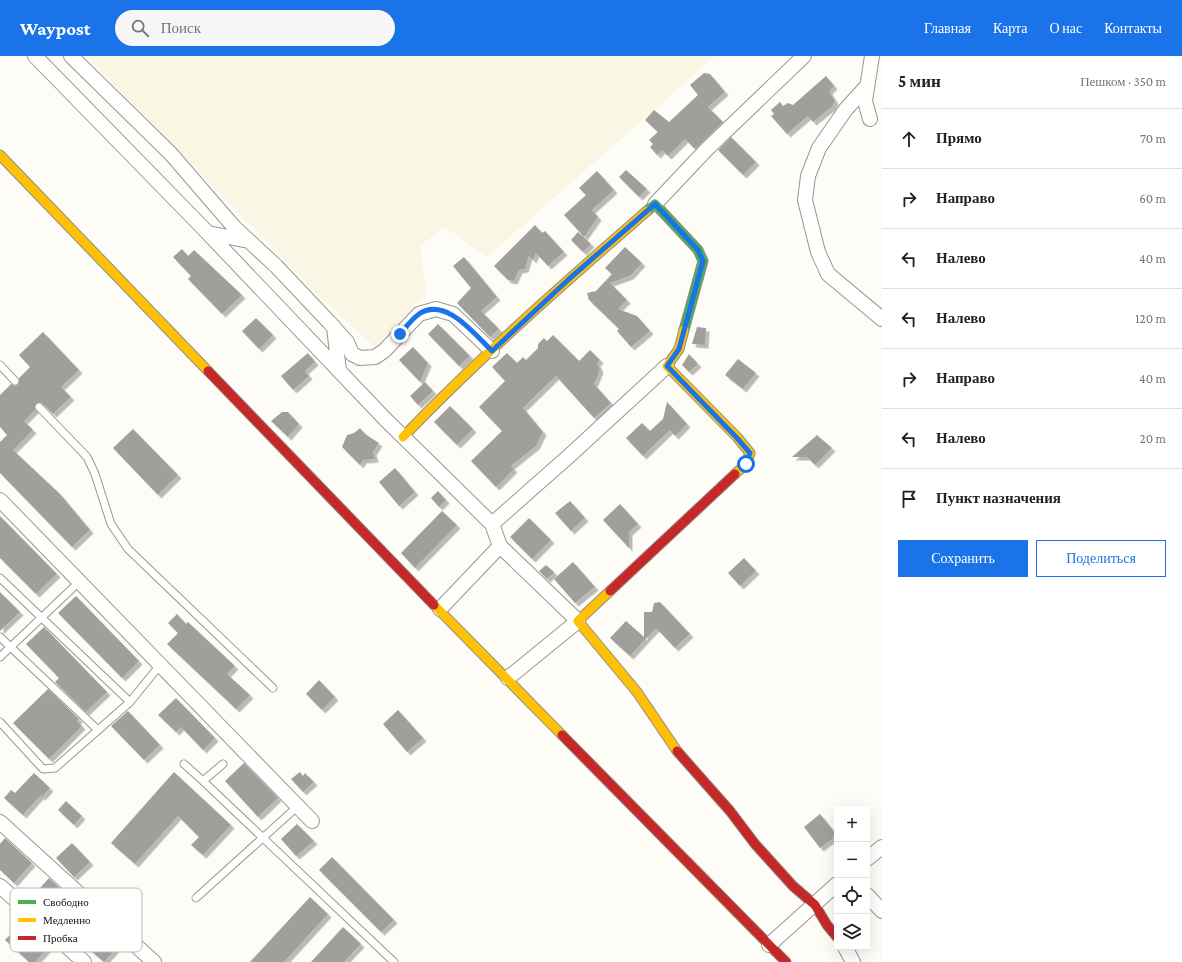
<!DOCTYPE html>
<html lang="ru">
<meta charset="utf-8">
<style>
body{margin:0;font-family:"Crimson Pro",serif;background:#f6f6f6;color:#222}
.controls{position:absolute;right:12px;bottom:12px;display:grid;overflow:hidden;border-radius:0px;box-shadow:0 4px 16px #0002}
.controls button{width:36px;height:36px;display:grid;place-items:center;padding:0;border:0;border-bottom:1px solid #e0e0e0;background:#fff;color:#222;font:20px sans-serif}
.stop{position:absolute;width:12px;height:12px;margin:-9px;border:3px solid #1a73e8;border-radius:50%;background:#fff}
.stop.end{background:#1a73e8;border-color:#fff;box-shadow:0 1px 4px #0008}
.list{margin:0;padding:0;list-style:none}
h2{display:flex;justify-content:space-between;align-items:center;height:52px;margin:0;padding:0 16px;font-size:17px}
h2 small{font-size:13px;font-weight:400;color:#767676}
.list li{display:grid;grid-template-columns:26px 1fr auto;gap:12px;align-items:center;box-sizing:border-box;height:60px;padding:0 16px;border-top:1px solid #e0e0e0}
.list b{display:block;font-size:15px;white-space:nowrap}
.list em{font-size:13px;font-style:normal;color:#767676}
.actions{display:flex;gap:8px;padding:12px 16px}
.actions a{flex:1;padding:9px 0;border:1px solid #1a73e8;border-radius:0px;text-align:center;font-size:14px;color:#1a73e8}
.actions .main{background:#1a73e8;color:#fff}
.icon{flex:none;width:22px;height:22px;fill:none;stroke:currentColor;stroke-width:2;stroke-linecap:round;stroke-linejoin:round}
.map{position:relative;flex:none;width:882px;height:906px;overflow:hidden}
header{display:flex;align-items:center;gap:24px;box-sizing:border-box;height:56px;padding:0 20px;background:#1a73e8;color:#fff}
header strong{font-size:19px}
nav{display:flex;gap:22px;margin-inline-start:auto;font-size:14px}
.search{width:280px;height:36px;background:#f6f6f6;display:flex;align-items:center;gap:10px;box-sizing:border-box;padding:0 14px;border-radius:22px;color:#767676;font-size:15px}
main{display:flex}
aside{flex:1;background:#fff}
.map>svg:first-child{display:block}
</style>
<header>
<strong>Waypost</strong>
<div class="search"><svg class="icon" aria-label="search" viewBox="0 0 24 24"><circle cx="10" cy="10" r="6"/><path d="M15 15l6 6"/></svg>Поиск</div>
<nav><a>Главная</a><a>Карта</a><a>О нас</a><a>Контакты</a></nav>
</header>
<main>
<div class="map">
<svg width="882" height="906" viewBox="0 0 882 906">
<defs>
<filter id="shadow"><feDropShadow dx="3.5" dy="3.5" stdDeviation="0" flood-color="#0004"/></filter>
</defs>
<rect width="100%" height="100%" fill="#fdfcf7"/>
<path fill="#f9f7e4" d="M 86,0 L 715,0 L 487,201 L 445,171 L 420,190 L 426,238 L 375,291 L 320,241 Z"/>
<path fill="#a19f9c" filter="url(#shadow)" d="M 704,17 L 710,18 L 725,36 L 708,51 L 723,66 L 695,93 L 685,83 L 668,100 L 662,94 L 657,99 L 650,91 L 653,88 L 649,84 L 658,76 L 645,64 L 654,54 L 669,66 L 698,39 L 690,29 Z
M 826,20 L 834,30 L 829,35 L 835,45 L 832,51 L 813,66 L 808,60 L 787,78 L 771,60 L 774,58 L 771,54 L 780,46 L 783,50 L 788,47 L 793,49 Z
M 731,81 L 756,106 L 743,119 L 718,94 Z
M 626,114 L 647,133 L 639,141 L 619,121 Z
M 597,115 L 614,134 L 592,154 L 598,161 L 584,181 L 564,159 L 586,139 L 579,132 Z
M 535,169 L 542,177 L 545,175 L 564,196 L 548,210 L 536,197 L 533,204 L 529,200 L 525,213 L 519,214 L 514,225 L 508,224 L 494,210 Z
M 578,176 L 591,188 L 583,196 L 571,184 Z
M 625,191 L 642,207 L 630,220 L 610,227 L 627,244 L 618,253 L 637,260 L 650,275 L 631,291 L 617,275 L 619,273 L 589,244 L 587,237 L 596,235 L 612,218 L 605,212 Z
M 182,193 L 188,200 L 194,194 L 242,239 L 222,258 L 188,223 L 191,220 L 173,201 Z
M 464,201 L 497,241 L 481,255 L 499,273 L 490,281 L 457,247 L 471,232 L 453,210 Z
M 256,262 L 273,279 L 259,293 L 242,275 Z
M 438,268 L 470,300 L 459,310 L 428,278 Z
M 697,271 L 706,272 L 705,289 L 692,288 Z
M 43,276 L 79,314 L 61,331 L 71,341 L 53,358 L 41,346 L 35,348 L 35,354 L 24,365 L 33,374 L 13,394 L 60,438 L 90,474 L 72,491 L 0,417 L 0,386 L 7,379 L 0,371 L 0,339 L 11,328 L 16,330 L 19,328 L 19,322 L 30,311 L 19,299 Z
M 553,279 L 579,305 L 590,294 L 600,304 L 597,307 L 600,314 L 594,328 L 611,347 L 594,362 L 556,320 L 523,352 L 543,376 L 536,390 L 511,410 L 514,413 L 496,431 L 471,405 L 502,375 L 479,351 L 505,325 L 492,311 L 507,297 L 517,307 L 523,301 L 526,304 L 538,292 L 538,288 L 544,282 L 547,285 Z
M 413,291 L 428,307 L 420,326 L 399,304 Z
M 308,297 L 315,306 L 305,315 L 309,320 L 293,334 L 281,320 Z
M 689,298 L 698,308 L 689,316 L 682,309 Z
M 738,303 L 756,317 L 743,333 L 725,319 Z
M 425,326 L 433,335 L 418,349 L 410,340 Z
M 667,346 L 687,368 L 675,380 L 670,374 L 643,400 L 626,382 L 642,367 L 650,375 L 663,363 Z
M 450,350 L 473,373 L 457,389 L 434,366 Z
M 282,356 L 288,356 L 299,368 L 288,381 L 271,365 Z
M 360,372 L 365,378 L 379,387 L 373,396 L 375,403 L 363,404 L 360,409 L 342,391 L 347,379 L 354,377 Z
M 133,373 L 178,419 L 158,439 L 113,392 Z
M 817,379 L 832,392 L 815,409 L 807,401 L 792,401 Z
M 395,412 L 415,436 L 399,450 L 379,426 Z
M 438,435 L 446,444 L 439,451 L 431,442 Z
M 570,445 L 585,462 L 571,475 L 555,457 Z
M 620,448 L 638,468 L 629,476 L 629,492 L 603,464 Z
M 442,455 L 457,469 L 415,512 L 401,497 Z
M 0,460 L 57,518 L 36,538 L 0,502 Z
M 529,462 L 551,484 L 532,503 L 510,481 Z
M 744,502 L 756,515 L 740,530 L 728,517 Z
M 573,506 L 595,531 L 575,547 L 554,523 Z
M 546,509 L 554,516 L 547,523 L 539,515 Z
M 0,536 L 20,556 L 0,575 Z
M 76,540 L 139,605 L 122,622 L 58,557 Z
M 660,546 L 690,578 L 675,592 L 657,573 L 655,573 L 630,600 L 610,582 L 626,565 L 644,581 L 644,556 L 652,556 L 654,547 Z
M 177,558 L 186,568 L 188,566 L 235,610 L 227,618 L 250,639 L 236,653 L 167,588 L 178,577 L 168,567 Z
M 44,571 L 107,636 L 86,656 L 55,626 L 59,622 L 26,588 Z
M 319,624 L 335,641 L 322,654 L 306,638 Z
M 48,633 L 79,663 L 77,665 L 82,670 L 49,703 L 13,667 Z
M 176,642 L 215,682 L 203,694 L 181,671 L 176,676 L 158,659 Z
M 398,654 L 423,682 L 407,696 L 383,668 Z
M 128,655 L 160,689 L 144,704 L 111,670 Z
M 244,707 L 278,742 L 258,761 L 225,725 Z
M 174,716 L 231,769 L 203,799 L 191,789 L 199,781 L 178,760 L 135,808 L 111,787 Z
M 300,716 L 303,720 L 305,717 L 314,726 L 303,736 L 291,723 Z
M 34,717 L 50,732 L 42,741 L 40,740 L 23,759 L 4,742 L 11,734 L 15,737 Z
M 66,745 L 82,760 L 74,769 L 58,754 Z
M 820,758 L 835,777 L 832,783 L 820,792 L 804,771 Z
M 297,768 L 314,785 L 296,800 L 281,783 Z
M 5,782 L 32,807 L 14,827 L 0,814 L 0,788 Z
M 72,787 L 90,806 L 74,821 L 56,802 Z
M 332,801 L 394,864 L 381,876 L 319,814 Z
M 49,822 L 76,847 L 58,866 L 31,842 Z
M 310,841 L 328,858 L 284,906 L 250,906 Z
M 93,862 L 121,887 L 104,906 L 76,882 Z
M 23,865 L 50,890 L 35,906 L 29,906 L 5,884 Z
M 343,871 L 361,888 L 344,906 L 311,906 Z"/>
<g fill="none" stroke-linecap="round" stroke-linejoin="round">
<defs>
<path id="lane" d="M 0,309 L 15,325
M 39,351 L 87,401 L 95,418 L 111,468 L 128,493 L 273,632
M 0,522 L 130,646
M 0,581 L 98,674
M 0,601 L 79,526
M 0,666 L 43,713 L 55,712 L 130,646 L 160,609
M 184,708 L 203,725
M 223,708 L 203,725 L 394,906
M 196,842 L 298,750"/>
<path id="street" d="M 35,0 L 204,173 L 385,363 L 492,468 L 500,490 L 440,553
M 71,0 L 171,98 L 234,171 L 276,210 L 329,266 L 347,286 L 352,298 L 360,302 L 375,301 L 384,295 L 419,258 L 436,253 L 453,258 L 492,295
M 867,30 L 846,53 L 819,92 L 808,120 L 805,144 L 818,196 L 828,218 L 882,263
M 870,63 L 865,45 L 872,0
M 655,148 L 707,93 L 804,0
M 208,177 L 249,185
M 334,271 L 339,315
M 0,444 L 312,765
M 492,468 L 569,400 L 667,310
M 500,490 L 578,565 L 508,622
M 0,766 L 154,906
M 867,803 L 882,791
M 0,830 L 84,906
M 867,839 L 882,855
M 769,889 L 837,828
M 845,891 L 853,906"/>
<path id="fast" d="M 647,155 L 655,148 L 698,194 L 703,205 L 684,274"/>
<path id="slow" d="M 0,99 L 208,315
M 684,274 L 679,293 L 667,310 L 737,381 L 750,397 L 746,408 L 735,418
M 403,381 C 480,301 563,228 647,155
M 610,535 L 578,565 L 637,636 L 677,695
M 434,549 L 562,679"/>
<path id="jam" d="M 208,315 L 434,549
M 610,535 L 735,418
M 562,679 L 786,906
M 677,695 L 730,755 L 755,788 L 793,830 L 815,849 L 827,869 L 837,881"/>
</defs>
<use href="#lane" stroke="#979795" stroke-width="9"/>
<use href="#street" stroke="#979795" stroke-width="16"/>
<use href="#fast" stroke="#8e8d8b" stroke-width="11"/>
<use href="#slow" stroke="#8e8d8b" stroke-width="11"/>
<use href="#jam" stroke="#8e8d8b" stroke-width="11"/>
<use href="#lane" stroke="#fffffe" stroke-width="7"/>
<use href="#street" stroke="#fffffe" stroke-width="14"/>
<use href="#fast" stroke="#4caf50" stroke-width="9"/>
<use href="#slow" stroke="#ffc107" stroke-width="9"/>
<use href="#jam" stroke="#c62828" stroke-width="9"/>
</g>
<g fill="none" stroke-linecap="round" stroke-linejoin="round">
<path stroke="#1a73e8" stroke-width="5" d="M 400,278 C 405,272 412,263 419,258 C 446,240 475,279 492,295 L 569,223 L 655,148 L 698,194 L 703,205 L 679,293 L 667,310 L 737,382 L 750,397 L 746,408"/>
</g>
<rect x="10" y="832" width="132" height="64" rx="6" fill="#fff" stroke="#b8b8b8" stroke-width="1"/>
<rect x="18" y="844" width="18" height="4" fill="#4caf50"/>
<rect x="18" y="862" width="18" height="4" fill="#ffc107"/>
<rect x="18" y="880" width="18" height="4" fill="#c62828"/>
<g font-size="11" fill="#111">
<text x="43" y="850">Свободно</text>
<text x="43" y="868">Медленно</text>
<text x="43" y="886">Пробка</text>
</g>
</svg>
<div class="controls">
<button>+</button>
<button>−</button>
<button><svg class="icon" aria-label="locate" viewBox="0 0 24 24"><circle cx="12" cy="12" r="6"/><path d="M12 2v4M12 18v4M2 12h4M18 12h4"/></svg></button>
<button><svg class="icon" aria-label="layers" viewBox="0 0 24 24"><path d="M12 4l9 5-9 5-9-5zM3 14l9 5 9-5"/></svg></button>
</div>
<div class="stop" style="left:746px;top:408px"></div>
<div class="stop end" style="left:400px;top:278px"></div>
</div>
<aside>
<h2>5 мин<small>Пешком · 350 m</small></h2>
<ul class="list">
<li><svg class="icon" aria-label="ahead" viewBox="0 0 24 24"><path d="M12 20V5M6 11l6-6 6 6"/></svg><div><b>Прямо</b></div><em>70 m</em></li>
<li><svg class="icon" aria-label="right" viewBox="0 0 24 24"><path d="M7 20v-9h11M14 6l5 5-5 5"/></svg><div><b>Направо</b></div><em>60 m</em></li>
<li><svg class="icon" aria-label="left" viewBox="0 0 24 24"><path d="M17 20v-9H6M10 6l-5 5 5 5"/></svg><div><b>Налево</b></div><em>40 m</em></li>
<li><svg class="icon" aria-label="left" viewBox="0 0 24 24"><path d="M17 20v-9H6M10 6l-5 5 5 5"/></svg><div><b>Налево</b></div><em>120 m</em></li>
<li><svg class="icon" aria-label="right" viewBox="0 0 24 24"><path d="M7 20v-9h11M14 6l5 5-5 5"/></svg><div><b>Направо</b></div><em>40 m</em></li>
<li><svg class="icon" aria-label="left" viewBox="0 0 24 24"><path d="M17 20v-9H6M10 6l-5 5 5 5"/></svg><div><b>Налево</b></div><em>20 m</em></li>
<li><svg class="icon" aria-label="arrive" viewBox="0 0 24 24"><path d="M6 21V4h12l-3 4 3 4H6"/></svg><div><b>Пункт назначения</b></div></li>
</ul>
<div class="actions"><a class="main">Сохранить</a><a>Поделиться</a></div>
</aside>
</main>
